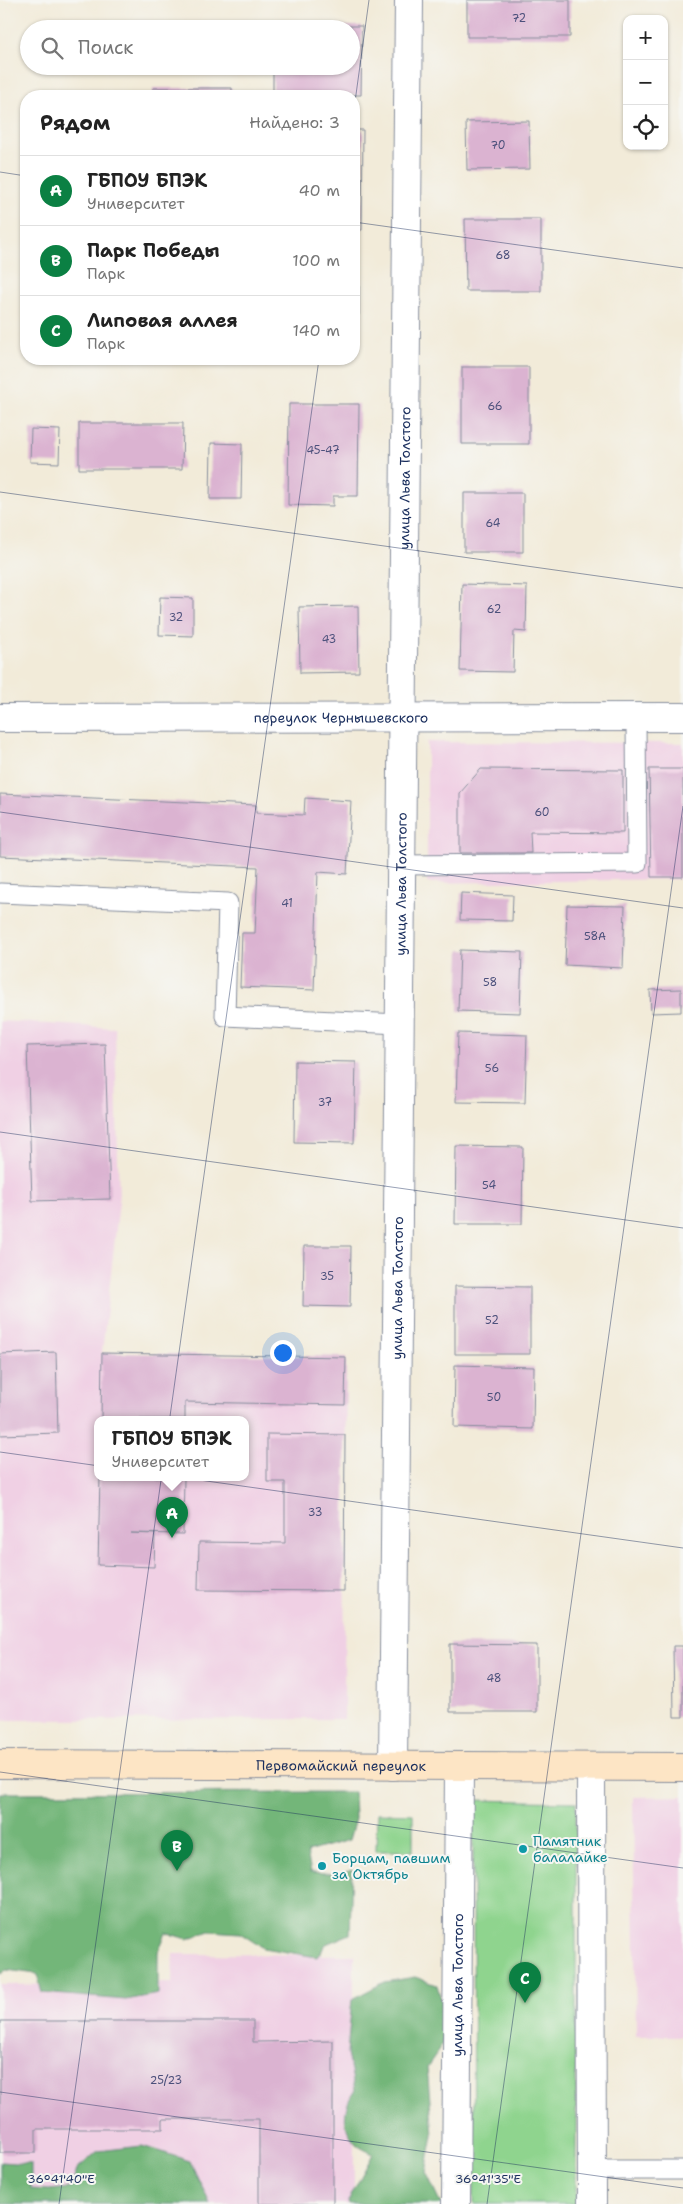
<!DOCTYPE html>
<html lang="ru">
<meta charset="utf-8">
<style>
body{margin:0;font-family:"Shantell Sans",sans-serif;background:#f2f2f2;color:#222}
.controls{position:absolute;right:15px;top:15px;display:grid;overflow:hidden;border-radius:10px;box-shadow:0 1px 4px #0004}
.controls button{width:45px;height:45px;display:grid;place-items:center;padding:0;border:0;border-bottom:1px solid #e0e0e0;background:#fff;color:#222;font:25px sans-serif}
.you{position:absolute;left:282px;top:1352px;width:18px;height:18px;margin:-12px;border:4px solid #fff;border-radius:50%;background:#1a73e8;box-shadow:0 0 0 8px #1a73e833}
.badge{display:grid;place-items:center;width:32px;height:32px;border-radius:50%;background:#0b8043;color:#fff;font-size:16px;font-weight:700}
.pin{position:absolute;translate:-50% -41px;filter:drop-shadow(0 1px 2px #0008)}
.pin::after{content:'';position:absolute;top:26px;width:18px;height:15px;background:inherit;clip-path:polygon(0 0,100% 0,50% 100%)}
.popup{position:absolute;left:94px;top:1416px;width:155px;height:65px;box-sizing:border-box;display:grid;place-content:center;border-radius:10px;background:#fff;filter:drop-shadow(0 1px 4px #0005);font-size:16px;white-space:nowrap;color:#767676}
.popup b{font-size:19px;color:#222}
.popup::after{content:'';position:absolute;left:50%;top:100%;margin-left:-10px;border:10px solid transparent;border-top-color:#fff}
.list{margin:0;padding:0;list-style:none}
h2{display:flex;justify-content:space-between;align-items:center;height:65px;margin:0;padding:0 20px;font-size:21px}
h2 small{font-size:16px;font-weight:400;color:#767676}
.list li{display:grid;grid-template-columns:32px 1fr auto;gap:15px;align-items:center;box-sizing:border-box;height:70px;padding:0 20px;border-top:1px solid #e0e0e0}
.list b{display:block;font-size:19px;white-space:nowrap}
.list p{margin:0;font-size:16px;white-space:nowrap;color:#767676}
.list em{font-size:16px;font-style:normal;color:#767676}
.icon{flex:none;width:28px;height:28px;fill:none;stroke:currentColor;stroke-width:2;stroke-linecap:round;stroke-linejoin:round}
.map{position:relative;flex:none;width:683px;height:2204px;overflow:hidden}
.search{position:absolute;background:#fff;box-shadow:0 1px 4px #0004;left:20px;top:20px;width:340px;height:55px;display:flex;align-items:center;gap:12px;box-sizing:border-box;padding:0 18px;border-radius:28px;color:#767676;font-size:19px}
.panel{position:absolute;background:#fff;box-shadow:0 1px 4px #0004;left:20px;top:90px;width:340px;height:275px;border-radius:20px}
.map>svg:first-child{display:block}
</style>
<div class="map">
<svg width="683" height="2204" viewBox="0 0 683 2204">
<rect width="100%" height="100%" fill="#f6f6f2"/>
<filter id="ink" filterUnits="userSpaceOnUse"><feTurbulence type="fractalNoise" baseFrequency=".02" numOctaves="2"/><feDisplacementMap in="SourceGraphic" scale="10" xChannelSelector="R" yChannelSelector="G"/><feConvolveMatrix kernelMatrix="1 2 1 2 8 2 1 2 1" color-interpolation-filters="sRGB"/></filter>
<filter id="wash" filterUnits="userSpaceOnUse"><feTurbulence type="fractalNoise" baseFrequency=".0096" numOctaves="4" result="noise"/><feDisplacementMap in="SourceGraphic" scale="20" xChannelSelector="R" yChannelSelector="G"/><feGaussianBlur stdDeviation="1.12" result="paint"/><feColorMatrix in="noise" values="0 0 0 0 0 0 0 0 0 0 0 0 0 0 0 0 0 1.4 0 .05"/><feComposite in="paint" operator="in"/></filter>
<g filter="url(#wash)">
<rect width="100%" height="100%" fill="#f2ebd9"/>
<path fill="#f0d0e4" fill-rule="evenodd" d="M 427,742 L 683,743 L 683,879 L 427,883 Z
M 0,1021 L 115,1028 L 119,1202 L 102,1353 L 346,1357 L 344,1719 L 0,1720 ZM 98,1419 L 246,1419 L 246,1477 L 98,1477 Z
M 683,1796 L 683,2036 L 636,2036 L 633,1797 Z
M 173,1954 L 354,1955 L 354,2204 L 0,2204 L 0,1985 L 172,1983 Z"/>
<path fill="#8fd48e" stroke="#558276" d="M 473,1800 L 576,1802 L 576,2204 L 474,2204 Z
M 377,1813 L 413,1814 L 413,1851 L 376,1851 Z"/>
<path fill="#73b679" stroke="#47726c" d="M 354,1792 L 355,1819 L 349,1840 L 307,1852 L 311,1872 L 337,1874 L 352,1869 L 350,1934 L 326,1944 L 317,1957 L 263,1948 L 240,1933 L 209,1931 L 188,1939 L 166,1933 L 158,1952 L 158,1994 L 126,2000 L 42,1993 L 37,1974 L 6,1970 L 0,1973 L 0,1793 Z
M 415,1977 L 437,1985 L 445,2012 L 443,2044 L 427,2067 L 433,2135 L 426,2172 L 441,2204 L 349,2204 L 348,2201 L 373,2154 C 368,2151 360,2148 356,2144 C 341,2127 343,2107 355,2090 L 347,2053 L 352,1999 L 385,1982 Z
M 142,2146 L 190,2161 L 210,2204 L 0,2204 L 0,2162 L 31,2164 L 31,2189 L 49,2190 L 71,2188 L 77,2169 L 98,2151 Z"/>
<g id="blocks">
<path fill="#dbb3d1" d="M 467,0 L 570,0 L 570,37 L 467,37 Z
M 274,26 L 362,26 L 361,95 L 273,95 L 273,66 L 351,66 L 351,29 L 274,29 Z
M 153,88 L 232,88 L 232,96 L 153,96 Z
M 529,121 L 530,169 L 467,170 L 466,122 Z
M 354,130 L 363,130 L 362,230 L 354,230 Z
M 465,219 L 541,219 L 541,291 L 466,291 Z
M 354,264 L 359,264 L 359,315 L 354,315 Z
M 462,367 L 529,367 L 529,444 L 462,444 Z
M 289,404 L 359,404 L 358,496 L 333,496 L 333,506 L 288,505 Z
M 79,423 L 183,423 L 182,469 L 79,469 Z
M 31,429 L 60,430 L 59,463 L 30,462 Z
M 211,443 L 242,444 L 241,499 L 210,499 Z
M 464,493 L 523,493 L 523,552 L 464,552 Z
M 462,584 L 527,586 L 526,632 L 514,631 L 513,672 L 460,671 Z
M 160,597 L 193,598 L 193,636 L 159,635 Z
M 358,606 L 359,672 L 300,673 L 299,607 Z
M 481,769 L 623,770 L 623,833 L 530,832 L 531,853 L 460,853 L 460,793 Z
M 649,769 L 683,769 L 683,877 L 651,877 Z
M 0,794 L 256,805 L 256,813 L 304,815 L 305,798 L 351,801 L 347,874 L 318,872 L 314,990 L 240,987 L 242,933 L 255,933 L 258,867 L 0,856 Z
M 461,893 L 513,895 L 512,921 L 460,920 Z
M 567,905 L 625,906 L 623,968 L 565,965 Z
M 460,950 L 522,952 L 520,1013 L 458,1011 Z
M 681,989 L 681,1012 L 651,1013 L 650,990 Z
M 458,1033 L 527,1035 L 525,1103 L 456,1102 Z
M 105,1044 L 110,1199 L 32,1201 L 27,1046 Z
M 295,1061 L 356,1062 L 354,1143 L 294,1142 Z
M 456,1146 L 523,1147 L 522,1224 L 455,1224 Z
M 304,1246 L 351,1246 L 350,1307 L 303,1306 Z
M 455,1286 L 530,1287 L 530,1354 L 455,1354 Z
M 56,1352 L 58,1433 L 0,1435 L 0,1354 Z
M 102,1353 L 346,1357 L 345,1405 L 185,1402 L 185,1419 L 101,1419 Z
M 455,1365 L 534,1367 L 533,1429 L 454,1427 Z
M 267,1434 L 345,1435 L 344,1591 L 198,1590 L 199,1542 L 285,1543 L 285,1482 L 267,1482 Z
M 100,1477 L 184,1477 L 183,1534 L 131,1533 L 155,1534 L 154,1567 L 98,1565 Z
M 450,1644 L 537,1645 L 537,1712 L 450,1712 Z
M 673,1646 L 683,1646 L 683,1717 L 674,1717 Z
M 0,2021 L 253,2021 L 253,2042 L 333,2041 L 333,2204 L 259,2204 L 259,2119 L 163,2119 L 163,2129 L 36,2129 L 36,2153 L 0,2153 Z"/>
</g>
</g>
<g filter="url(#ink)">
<use href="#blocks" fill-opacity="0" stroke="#868d9c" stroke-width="1"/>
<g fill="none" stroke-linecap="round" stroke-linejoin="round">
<defs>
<path id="lane" d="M 402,865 L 637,863 L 636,717
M 0,893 L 228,903 L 225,1016 L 400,1024
M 592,2170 L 683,2170"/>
<g id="street">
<path id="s1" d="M 0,718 L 683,717"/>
<path id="s2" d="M 393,1766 L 409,0"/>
<path d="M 591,1767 L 592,2204"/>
<path id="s3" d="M 456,2204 L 459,1767"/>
</g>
<g id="secondary">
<path id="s4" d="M 0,1764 L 683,1767"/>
</g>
</defs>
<use href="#lane" stroke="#868d9c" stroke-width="21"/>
<use href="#street" stroke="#868d9c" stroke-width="30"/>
<use href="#secondary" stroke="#868d9c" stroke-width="30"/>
<use href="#lane" stroke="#fff" stroke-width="19"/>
<use href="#street" stroke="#fff" stroke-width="28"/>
<use href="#secondary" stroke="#fde5c5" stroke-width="28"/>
</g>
</g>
<path fill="none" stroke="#1b2f5e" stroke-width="1" stroke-opacity="0.45" d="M 354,109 L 369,0M 0,172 L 26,176M 354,222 L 683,268M 0,492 L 683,588M 0,812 L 683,908M 0,1132 L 683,1228M 0,1452 L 683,1548M 0,1772 L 683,1868M 0,2092 L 683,2188M 59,2204 L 319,359M 487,2204 L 683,806"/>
<g fill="#0f9aa8" stroke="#f6f6f2" stroke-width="2">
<circle cx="523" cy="1849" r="5"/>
<circle cx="322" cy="1866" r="5"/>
</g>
<g text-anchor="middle" stroke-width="4" stroke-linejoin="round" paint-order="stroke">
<g font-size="11" fill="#4b507b">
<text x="519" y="22">72</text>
<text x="498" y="149">70</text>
<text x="503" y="259">68</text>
<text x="495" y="410">66</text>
<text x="323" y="454">45-47</text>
<text x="493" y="527">64</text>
<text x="494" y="613">62</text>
<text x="176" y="621">32</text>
<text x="329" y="643">43</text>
<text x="542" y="816">60</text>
<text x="287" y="907">41</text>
<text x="595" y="940">58А</text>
<text x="490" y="986">58</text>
<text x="492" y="1072">56</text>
<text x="325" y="1106">37</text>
<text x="489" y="1189">54</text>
<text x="327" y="1280">35</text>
<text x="492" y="1324">52</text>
<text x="494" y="1401">50</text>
<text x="315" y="1516">33</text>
<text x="494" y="1682">48</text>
<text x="166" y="2084">25/23</text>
</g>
<g font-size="14" fill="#1b2f5e" stroke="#f6f6f2">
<text dy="5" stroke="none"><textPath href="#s2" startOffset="1288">улица Льва Толстого</textPath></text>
<text dy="5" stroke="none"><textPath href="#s1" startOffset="341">переулок Чернышевского</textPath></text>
<text dy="5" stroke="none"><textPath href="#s2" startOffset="882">улица Льва Толстого</textPath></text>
<text dy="5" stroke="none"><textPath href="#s2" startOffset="478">улица Льва Толстого</textPath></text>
<text dy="5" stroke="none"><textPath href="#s4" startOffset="341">Первомайский переулок</textPath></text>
<text dy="5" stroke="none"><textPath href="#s3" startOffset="219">улица Льва Толстого</textPath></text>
</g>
<g font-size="14" fill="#0d838f" stroke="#f6f6f2" text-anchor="start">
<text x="533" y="1846">Памятник<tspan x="533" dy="16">балалайке</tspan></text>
<text x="332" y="1863">Борцам, павшим<tspan x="332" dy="16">за Октябрь</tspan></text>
</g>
</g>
<g font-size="12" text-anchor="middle" fill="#1b2f5e" stroke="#f6f6f2" stroke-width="4" stroke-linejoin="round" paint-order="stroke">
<text x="61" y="2183">36°41'40"E</text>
<text x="488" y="2183">36°41'35"E</text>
</g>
</svg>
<div class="controls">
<button>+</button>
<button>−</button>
<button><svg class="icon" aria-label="locate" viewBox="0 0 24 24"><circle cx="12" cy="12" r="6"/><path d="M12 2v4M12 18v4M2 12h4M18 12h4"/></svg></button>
</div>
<div class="you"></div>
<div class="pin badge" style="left:172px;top:1538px">A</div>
<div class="popup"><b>ГБПОУ БПЭК</b>Университет</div>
<div class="pin badge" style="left:177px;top:1871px">B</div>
<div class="pin badge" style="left:525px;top:2003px">C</div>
<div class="search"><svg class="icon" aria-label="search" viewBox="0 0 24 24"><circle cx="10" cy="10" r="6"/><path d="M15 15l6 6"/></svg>Поиск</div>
<section class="panel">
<h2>Рядом<small>Найдено: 3</small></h2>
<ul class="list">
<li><span class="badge">A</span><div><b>ГБПОУ БПЭК</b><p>Университет</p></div><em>40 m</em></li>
<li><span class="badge">B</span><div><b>Парк Победы</b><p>Парк</p></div><em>100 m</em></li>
<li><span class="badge">C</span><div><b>Липовая аллея</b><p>Парк</p></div><em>140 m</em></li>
</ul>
</section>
</div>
